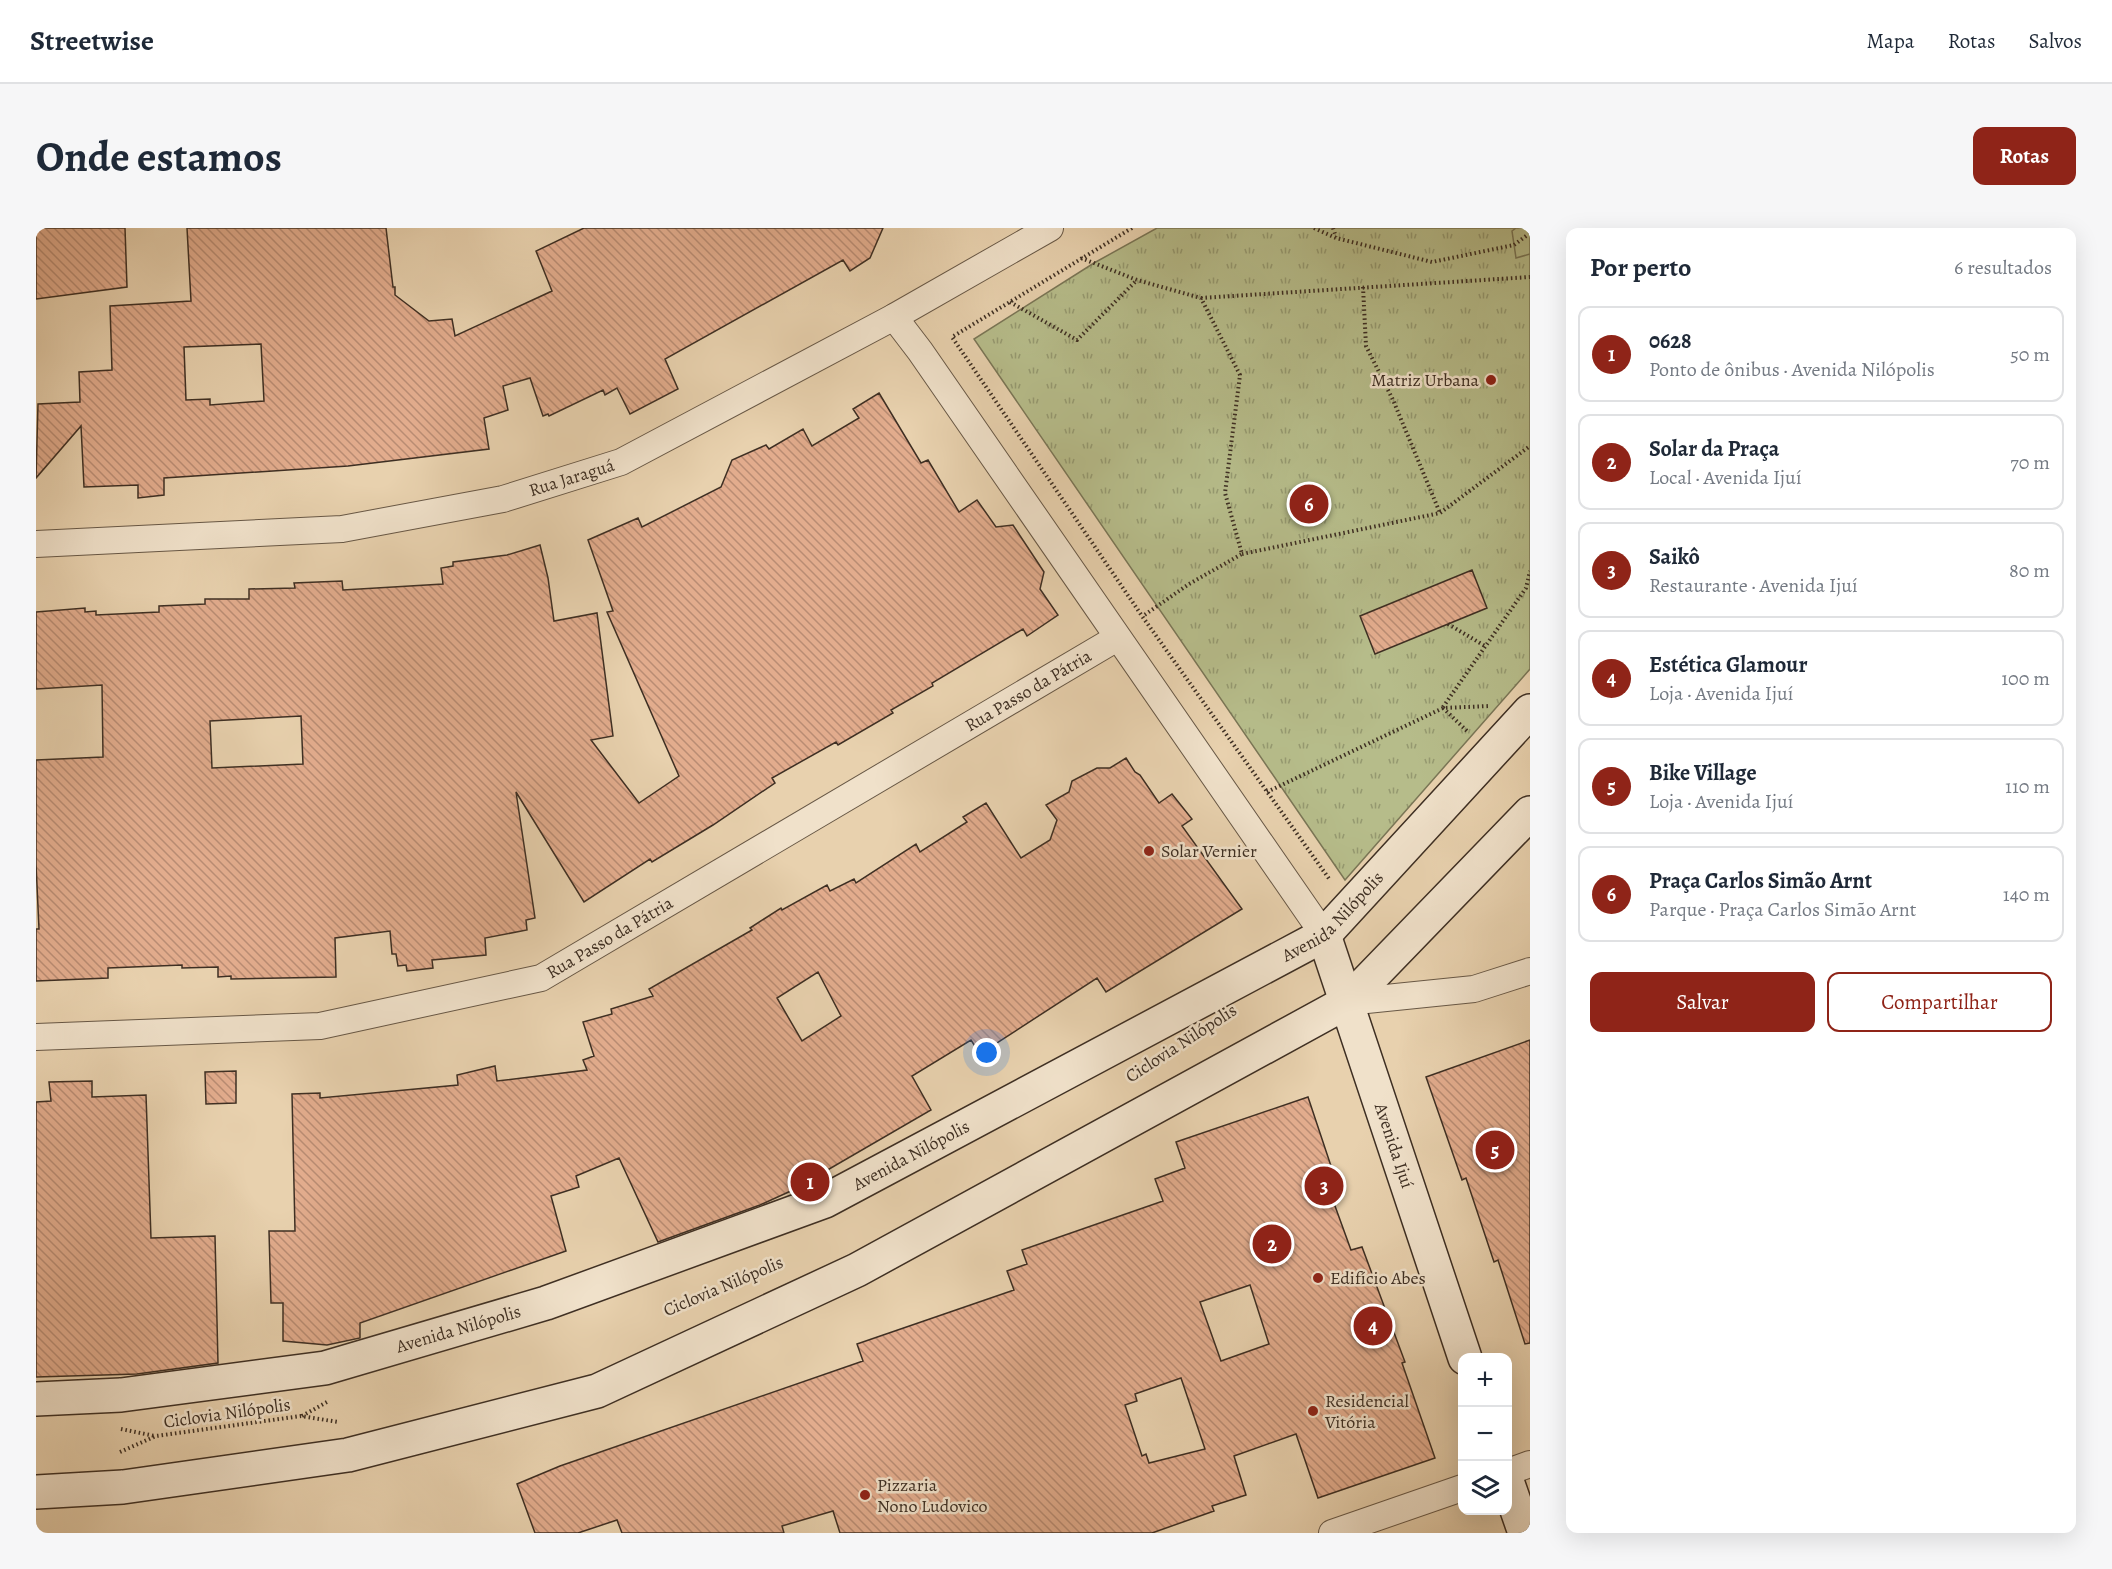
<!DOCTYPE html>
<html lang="pt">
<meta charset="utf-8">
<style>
body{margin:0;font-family:Alegreya,serif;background:#f6f6f7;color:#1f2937}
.controls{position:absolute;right:18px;bottom:18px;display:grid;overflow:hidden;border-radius:12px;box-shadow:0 6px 24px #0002}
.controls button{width:54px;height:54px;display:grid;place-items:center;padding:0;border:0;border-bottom:2px solid #e0e1e3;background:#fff;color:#1f2937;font:30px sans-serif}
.you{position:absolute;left:951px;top:825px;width:21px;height:21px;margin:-15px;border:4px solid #fff;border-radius:50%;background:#1a73e8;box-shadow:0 0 0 9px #1a73e833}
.badge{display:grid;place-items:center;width:39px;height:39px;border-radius:50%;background:#8f2418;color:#fff;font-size:20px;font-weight:700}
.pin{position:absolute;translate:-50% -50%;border:3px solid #fff;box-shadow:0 2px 6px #0006}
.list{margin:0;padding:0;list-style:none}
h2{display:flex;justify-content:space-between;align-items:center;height:78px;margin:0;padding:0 24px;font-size:26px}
h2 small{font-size:20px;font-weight:400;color:#747a83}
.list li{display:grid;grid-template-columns:39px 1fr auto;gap:18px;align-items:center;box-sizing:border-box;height:96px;margin:0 12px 12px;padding:0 12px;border:2px solid #e0e1e3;border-radius:12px}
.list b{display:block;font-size:22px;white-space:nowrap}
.list p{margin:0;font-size:20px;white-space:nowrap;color:#747a83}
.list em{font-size:20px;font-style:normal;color:#747a83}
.actions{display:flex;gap:12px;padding:18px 24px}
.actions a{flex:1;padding:14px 0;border:2px solid #8f2418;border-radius:12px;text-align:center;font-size:21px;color:#8f2418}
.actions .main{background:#8f2418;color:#fff}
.icon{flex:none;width:33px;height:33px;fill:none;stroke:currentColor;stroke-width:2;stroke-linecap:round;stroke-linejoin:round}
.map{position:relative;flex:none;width:1494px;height:1305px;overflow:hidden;border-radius:12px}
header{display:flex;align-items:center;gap:36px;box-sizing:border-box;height:84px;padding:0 30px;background:#fff;border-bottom:2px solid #e0e1e3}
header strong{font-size:28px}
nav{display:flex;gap:33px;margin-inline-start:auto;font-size:21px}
.intro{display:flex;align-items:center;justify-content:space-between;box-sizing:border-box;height:144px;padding:0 36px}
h1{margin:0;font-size:42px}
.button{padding:15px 27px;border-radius:12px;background:#8f2418;color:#fff;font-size:21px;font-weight:700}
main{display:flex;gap:36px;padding:0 36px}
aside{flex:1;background:#fff;border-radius:12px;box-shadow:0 6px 24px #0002}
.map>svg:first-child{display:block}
</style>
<header>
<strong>Streetwise</strong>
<nav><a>Mapa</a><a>Rotas</a><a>Salvos</a></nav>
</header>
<div class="intro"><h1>Onde estamos</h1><a class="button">Rotas</a></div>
<main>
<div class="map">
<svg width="1494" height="1305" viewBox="0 0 1494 1305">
<defs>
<pattern id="park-tufts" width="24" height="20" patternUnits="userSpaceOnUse" patternTransform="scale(1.5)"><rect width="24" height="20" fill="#b6bc8a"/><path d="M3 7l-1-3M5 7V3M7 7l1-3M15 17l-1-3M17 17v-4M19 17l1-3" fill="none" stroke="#959970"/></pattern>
<pattern id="building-back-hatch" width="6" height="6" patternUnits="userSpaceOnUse" patternTransform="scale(1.5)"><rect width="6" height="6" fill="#e2ac8d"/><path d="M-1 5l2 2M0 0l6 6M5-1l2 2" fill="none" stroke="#b98c73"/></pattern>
</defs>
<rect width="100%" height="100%" fill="#e8d1ae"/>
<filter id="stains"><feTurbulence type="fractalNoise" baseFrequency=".00333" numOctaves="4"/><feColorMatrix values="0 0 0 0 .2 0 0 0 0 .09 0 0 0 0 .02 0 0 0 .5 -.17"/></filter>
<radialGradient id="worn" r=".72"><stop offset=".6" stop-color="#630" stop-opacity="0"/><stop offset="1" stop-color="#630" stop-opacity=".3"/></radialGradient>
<path fill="url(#park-tufts)" stroke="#7a7656" stroke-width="1.5" d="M 1121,0 L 1494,0 L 1494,441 L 1309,652 L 938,111 L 1058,35 Z"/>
<path fill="#b6bc8a" stroke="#7a7656" stroke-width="1.5" d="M 1480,0 L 1494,0 L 1494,26 L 1480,30 L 1476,3 Z"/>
<path fill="url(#building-back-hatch)" stroke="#3e2f23" stroke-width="1.5" fill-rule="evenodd" d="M 0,0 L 89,0 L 91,59 L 0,71 Z
M 151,0 L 350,0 L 357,59 L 359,59 L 359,67 L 393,93 L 416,91 L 419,108 L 516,63 L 500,23 L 548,0 L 847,0 L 834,30 L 814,43 L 807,32 L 629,131 L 642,161 L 594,186 L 581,160 L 569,167 L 567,162 L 513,188 L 512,186 L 507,188 L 494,150 L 467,158 L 472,182 L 448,190 L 453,221 L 312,238 L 128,250 L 128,267 L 102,270 L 102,257 L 48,259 L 45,198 L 0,250 L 2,176 L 44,174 L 43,144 L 76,142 L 74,78 L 155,73 ZM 225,116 L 228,173 L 174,177 L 174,171 L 150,172 L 148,119 Z
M 843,165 L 885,235 L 892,232 L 923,284 L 941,272 L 960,299 L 977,297 L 1008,344 L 1004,361 L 1022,387 L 991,408 L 987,401 L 896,455 L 897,458 L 855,482 L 857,485 L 802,517 L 800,514 L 736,550 L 739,555 L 677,597 L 616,634 L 614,631 L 548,674 L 480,564 L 499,690 L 490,692 L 491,702 L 449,710 L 450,727 L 396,732 L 397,740 L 371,743 L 370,737 L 362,738 L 360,726 L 356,726 L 354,703 L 299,710 L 300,749 L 195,751 L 195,748 L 182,749 L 182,739 L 146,740 L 146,737 L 72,740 L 72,750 L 0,753 L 0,701 L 3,701 L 0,636 L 0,532 L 67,529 L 66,457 L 0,461 L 0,384 L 49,380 L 49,384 L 60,383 L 60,387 L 123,384 L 123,378 L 169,376 L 169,371 L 213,371 L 213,361 L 259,360 L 258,355 L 306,353 L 307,362 L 407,356 L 405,340 L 417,338 L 417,334 L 471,327 L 504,317 L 512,350 L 518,393 L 561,385 L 577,508 L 555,512 L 603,575 L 643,548 L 571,384 L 577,383 L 552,312 L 602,290 L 606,299 L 685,259 L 696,232 L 730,217 L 733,221 L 767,201 L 776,218 L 823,190 L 817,181 ZM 265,488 L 267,536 L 176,540 L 174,493 Z
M 1436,342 L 1451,380 L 1339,426 L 1324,388 Z
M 1090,530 L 1099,544 L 1104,547 L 1123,575 L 1136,566 L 1156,591 L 1146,598 L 1206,681 L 1070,764 L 1061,750 L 944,826 L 935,812 L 876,848 L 895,882 L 757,962 L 724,977 L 622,1014 L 583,930 L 540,948 L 543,959 L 515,968 L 530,1023 L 324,1095 L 324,1110 L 291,1117 L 247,1113 L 247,1075 L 235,1075 L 233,1003 L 259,1003 L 256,866 L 284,865 L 284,870 L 422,857 L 421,847 L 459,838 L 461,853 L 551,842 L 547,832 L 558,828 L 547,794 L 576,786 L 575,781 L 617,768 L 613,761 L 716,702 L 714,700 L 745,680 L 746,682 L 791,657 L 794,663 L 818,651 L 820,655 L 880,616 L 884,624 L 931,594 L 927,589 L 950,575 L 985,630 L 1014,612 L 1021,592 L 1010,577 L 1033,564 L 1036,553 L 1061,540 L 1074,540 ZM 782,744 L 805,788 L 766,813 L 741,770 Z
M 1494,812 L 1494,1115 L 1489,1116 L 1462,1032 L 1458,1034 L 1430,950 L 1426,952 L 1390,849 Z
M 200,843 L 200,875 L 170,876 L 169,844 Z
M 56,853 L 56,869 L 110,867 L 115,1010 L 179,1008 L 182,1135 L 101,1146 L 0,1149 L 0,874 L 15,873 L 13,854 Z
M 1272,869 L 1298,947 L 1295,948 L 1301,965 L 1295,967 L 1315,1022 L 1326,1019 L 1369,1134 L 1366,1135 L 1399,1230 L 1282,1270 L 1260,1206 L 1198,1228 L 1210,1267 L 1176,1278 L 1178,1283 L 1116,1305 L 804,1305 L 797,1283 L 746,1298 L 748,1305 L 586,1305 L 581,1292 L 542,1305 L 499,1305 L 481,1256 L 524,1238 L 827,1133 L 821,1116 L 978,1062 L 971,1043 L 991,1036 L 986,1022 L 1127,973 L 1119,951 L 1149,940 L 1140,914 ZM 1214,1057 L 1233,1116 L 1185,1133 L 1164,1074 ZM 1145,1150 L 1169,1221 L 1113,1235 L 1110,1226 L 1106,1228 L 1089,1177 L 1101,1173 L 1099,1166 Z"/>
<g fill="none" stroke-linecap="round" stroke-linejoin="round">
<defs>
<g id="street">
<path d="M 858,89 L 884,123 L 1288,707"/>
<path id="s1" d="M 0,316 L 306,301 L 467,271 L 585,234 L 858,89 L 1014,0"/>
<path d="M 1311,774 L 1438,761 L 1494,743"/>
<path id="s2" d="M 0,809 L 284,798 L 505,750 L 1081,410"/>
<path d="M 1472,1244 L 1494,1236"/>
<path d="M 1296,1305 L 1426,1260"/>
</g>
<g id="secondary">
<path id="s3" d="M 1288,707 L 1429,1130"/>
<path id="s4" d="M 0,1171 L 85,1167 L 289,1140 L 510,1075 L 789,973 L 1288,707 L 1494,483"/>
<path d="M 1472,1256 L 1489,1305"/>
<path d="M 0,1264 L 87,1259 L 312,1227 L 561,1163 L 821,1042 L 1311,774 L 1494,585"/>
</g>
</defs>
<use href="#street" stroke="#685846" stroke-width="28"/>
<use href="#secondary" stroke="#3e2f23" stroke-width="36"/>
<path stroke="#3e2f23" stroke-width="4" stroke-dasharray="1.5 3" stroke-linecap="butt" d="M 1096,0 L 916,109 L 1106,388 L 1294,652
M 1278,0 L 1300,10 L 1396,34 L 1478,17 L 1494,5
M 1297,0 L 1300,9
M 1045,30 L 1101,52 L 1165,70 L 1204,147 L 1189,265 L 1206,326 L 1153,356 L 1107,388
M 1327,59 L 1330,118 L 1357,172 L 1404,285
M 1165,70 L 1494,49
M 974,74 L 1041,112 L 1101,52
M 1206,326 L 1404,285 L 1494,218
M 1412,396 L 1449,418
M 1407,479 L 1490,360 L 1494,343
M 1407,480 L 1431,503
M 1231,564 L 1407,480 L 1454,478
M 266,1188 L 291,1174
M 85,1201 L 119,1208
M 84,1224 L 120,1208 L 265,1188 L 302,1194"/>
<use href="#street" stroke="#f0e1ca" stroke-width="26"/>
<use href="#secondary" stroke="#f0e1ca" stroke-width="33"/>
</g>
<g fill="#8f2418" stroke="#f0e1ca" stroke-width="2">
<circle cx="1455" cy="152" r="6"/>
<circle cx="1113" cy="623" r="6"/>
<circle cx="1282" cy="1050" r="6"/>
<circle cx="1277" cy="1183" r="6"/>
<circle cx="829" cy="1267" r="6"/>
</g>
<g text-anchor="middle" stroke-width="5" stroke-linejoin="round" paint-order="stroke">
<g font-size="18" fill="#3e2f23" stroke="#f0e1ca" text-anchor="start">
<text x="1443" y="158" text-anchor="end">Matriz Urbana</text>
<text x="1125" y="629">Solar Vernier</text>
<text x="1294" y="1056">Edifício Abes</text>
<text x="1289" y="1179">Residencial<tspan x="1289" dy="21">Vitória</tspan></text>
<text x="841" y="1263">Pizzaria<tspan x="841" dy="21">Nono Ludovico</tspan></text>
</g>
<g font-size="18" fill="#3e2f23" stroke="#f0e1ca">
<text dy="6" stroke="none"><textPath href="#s1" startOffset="542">Rua Jaraguá</textPath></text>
<text dy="6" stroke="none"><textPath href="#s2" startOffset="1076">Rua Passo da Pátria</textPath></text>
<text dy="6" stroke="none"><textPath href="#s4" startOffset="1402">Avenida Nilópolis</textPath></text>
<text dy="6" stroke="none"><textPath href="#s2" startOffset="590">Rua Passo da Pátria</textPath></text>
<text transform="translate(1145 815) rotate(-33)" y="6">Ciclovia Nilópolis</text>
<text dy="6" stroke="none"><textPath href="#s3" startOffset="222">Avenida Ijuí</textPath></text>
<text dy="6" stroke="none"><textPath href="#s4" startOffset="916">Avenida Nilópolis</textPath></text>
<text transform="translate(687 1058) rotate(-23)" y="6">Ciclovia Nilópolis</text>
<text dy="6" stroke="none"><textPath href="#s4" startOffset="430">Avenida Nilópolis</textPath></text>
<text transform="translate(191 1185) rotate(-8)" y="6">Ciclovia Nilópolis</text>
</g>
</g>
<rect width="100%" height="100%" filter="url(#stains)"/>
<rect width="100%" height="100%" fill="url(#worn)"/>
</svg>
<div class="controls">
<button>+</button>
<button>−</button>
<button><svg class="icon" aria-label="layers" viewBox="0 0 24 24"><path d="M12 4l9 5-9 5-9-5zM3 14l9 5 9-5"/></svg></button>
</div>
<div class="you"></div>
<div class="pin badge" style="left:774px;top:954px">1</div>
<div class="pin badge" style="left:1236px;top:1016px">2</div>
<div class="pin badge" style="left:1288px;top:958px">3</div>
<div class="pin badge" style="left:1337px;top:1098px">4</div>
<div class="pin badge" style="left:1459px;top:922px">5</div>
<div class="pin badge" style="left:1273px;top:276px">6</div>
</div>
<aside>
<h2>Por perto<small>6 resultados</small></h2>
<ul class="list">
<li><span class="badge">1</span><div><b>0628</b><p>Ponto de ônibus · Avenida Nilópolis</p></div><em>50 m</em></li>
<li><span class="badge">2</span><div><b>Solar da Praça</b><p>Local · Avenida Ijuí</p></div><em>70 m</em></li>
<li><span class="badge">3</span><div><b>Saikô</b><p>Restaurante · Avenida Ijuí</p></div><em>80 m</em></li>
<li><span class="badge">4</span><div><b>Estética Glamour</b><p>Loja · Avenida Ijuí</p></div><em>100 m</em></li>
<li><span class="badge">5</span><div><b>Bike Village</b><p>Loja · Avenida Ijuí</p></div><em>110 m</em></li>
<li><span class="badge">6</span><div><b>Praça Carlos Simão Arnt</b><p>Parque · Praça Carlos Simão Arnt</p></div><em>140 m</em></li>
</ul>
<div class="actions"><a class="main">Salvar</a><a>Compartilhar</a></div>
</aside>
</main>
